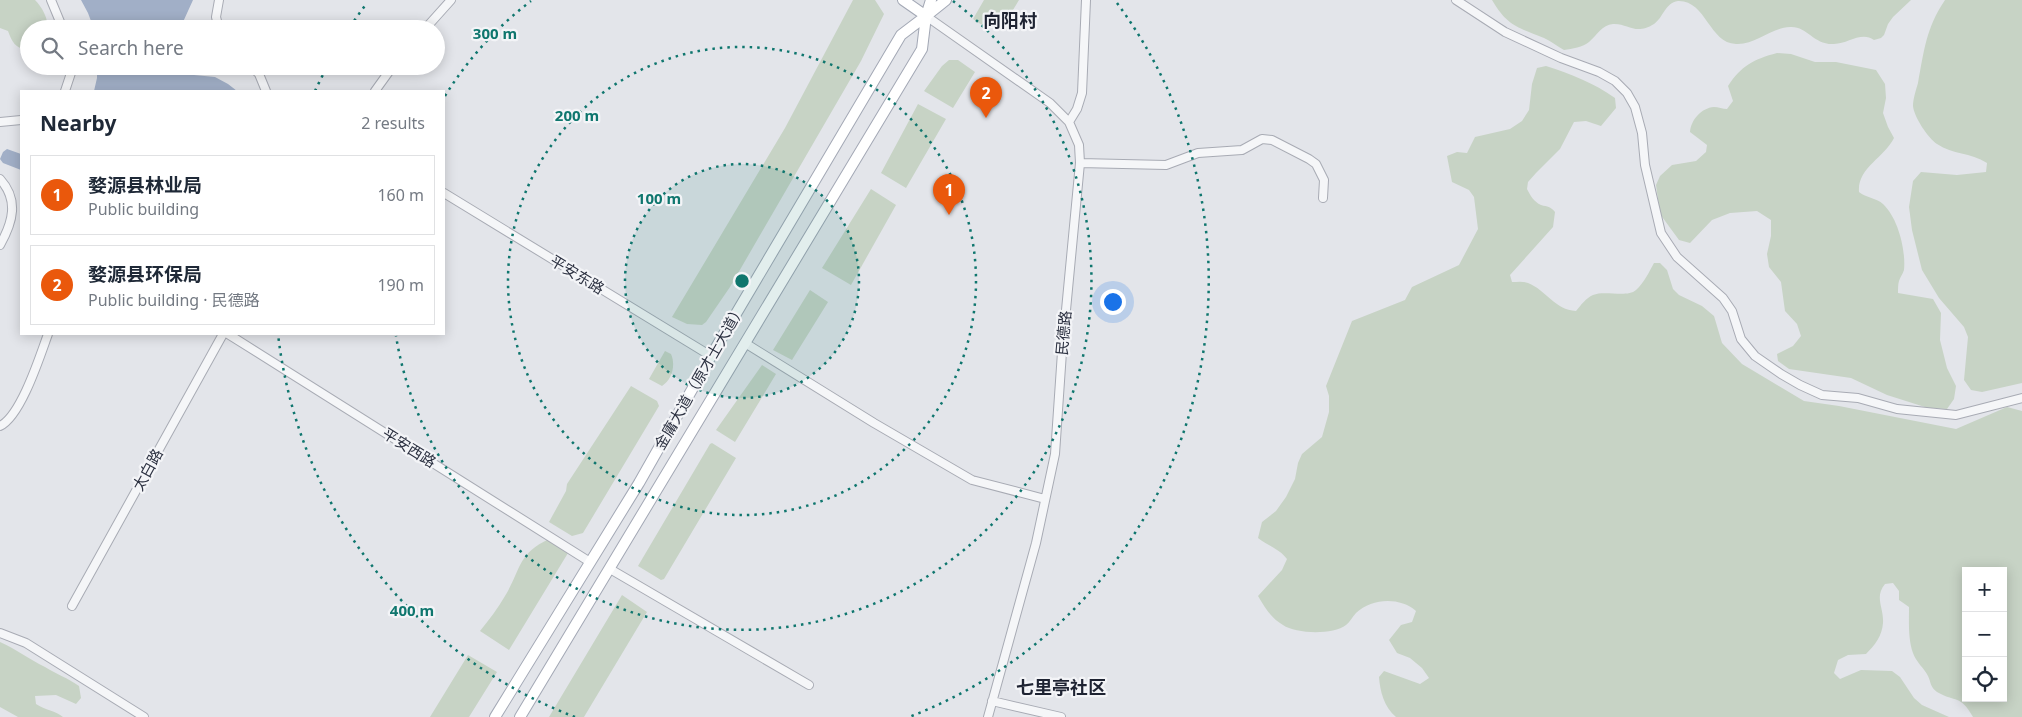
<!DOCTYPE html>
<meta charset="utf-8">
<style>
body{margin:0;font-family:"Noto Sans","Noto Sans SC",sans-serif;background:#f6f6f7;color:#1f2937}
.controls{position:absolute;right:15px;bottom:15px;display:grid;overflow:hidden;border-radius:0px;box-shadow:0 2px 12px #0003}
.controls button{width:45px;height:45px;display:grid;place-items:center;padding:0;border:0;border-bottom:1px solid #e0e1e3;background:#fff;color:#1f2937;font:25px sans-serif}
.you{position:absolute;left:1112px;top:301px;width:18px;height:18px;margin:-12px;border:4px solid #fff;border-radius:50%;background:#1a73e8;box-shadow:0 0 0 8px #1a73e833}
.badge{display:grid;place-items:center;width:32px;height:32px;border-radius:50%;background:#ea580c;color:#fff;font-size:16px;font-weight:700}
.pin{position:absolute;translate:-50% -41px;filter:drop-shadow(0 1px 2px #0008)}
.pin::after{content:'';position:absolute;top:26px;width:18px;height:15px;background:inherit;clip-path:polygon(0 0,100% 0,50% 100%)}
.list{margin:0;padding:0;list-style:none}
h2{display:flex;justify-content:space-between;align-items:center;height:65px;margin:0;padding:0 20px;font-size:21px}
h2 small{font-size:16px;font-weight:400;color:#747a83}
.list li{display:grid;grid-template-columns:32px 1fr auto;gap:15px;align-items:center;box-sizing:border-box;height:80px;margin:0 10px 10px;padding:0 10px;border:1px solid #e0e1e3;border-radius:0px}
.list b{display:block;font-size:19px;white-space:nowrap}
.list p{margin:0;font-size:16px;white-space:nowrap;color:#747a83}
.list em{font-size:16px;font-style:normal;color:#747a83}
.icon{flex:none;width:28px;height:28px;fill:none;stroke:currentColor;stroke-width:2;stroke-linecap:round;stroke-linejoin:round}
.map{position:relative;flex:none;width:2022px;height:717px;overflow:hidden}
.search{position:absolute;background:#fff;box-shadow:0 2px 12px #0003;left:20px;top:20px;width:425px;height:55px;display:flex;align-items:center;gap:12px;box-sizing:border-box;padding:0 18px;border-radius:28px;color:#747a83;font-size:19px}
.panel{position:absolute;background:#fff;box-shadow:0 2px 12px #0003;left:20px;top:90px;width:425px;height:245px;border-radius:0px}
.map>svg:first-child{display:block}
</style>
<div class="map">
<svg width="2022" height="717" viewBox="0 0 2022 717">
<rect width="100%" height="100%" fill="#e3e5ea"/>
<path fill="#c7d3c5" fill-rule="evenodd" d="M 0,0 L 35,0 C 42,7 48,18 48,29 L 29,29 L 29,49 C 16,50 12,42 8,31 L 0,28 Z
M 853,0 L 875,0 L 884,14 L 861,61 L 730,287 L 706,322 L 702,325 L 687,324 L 672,317 L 785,128 Z
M 984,0 L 1019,0 L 1000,31 L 987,22 L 982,25 L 973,19 Z
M 1492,0 L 1911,0 L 1893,17 L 1888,24 L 1884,35 L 1881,38 L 1874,40 C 1861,31 1848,44 1834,44 C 1813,45 1808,26 1790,27 C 1770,28 1756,45 1736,44 C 1709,43 1706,0 1678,1 C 1665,3 1663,18 1654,24 C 1635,36 1628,23 1613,24 C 1602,25 1597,35 1589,42 C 1583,47 1572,49 1564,50 C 1558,47 1551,41 1544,38 C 1518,27 1508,27 1492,0 Z
M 1945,0 L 2022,0 L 2022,383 L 1982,392 L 1971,390 L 1964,380 L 1968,337 L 1964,327 L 1939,298 L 1922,270 L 1912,230 L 1909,207 L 1913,181 L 1921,172 L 1957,175 L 1986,172 L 1987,163 C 1970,152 1953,155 1937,144 C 1928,138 1914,117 1913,106 C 1913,99 1916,90 1918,83 C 1924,51 1926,28 1945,0 Z
M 1777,53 L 1791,54 L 1815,62 L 1836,62 L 1876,70 L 1885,84 L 1886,98 L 1883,113 L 1888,127 L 1894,138 C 1884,158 1857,168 1859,192 C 1866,198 1877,198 1883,204 C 1898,218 1906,250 1904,270 C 1903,274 1900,277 1899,281 C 1898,284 1898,289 1898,293 L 1933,299 L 1941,313 L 1940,340 L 1947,368 L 1956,386 L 1954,399 L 1947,409 L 1928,408 L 1887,395 L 1851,378 L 1789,369 L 1778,361 L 1777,354 L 1793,346 L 1801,336 L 1797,324 L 1785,311 L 1781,282 L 1769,267 L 1767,254 L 1771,236 L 1771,220 L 1757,211 L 1730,213 L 1712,220 L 1690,243 L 1679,240 L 1660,214 L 1656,185 L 1660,176 L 1672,165 L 1696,161 L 1706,152 L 1707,145 L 1690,132 C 1691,120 1701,108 1714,107 C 1718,107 1723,109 1727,109 L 1733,101 L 1728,86 C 1741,66 1754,59 1777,53 Z
M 949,60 L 958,60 L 975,72 L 953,108 L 924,91 L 942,66 Z
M 1546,66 C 1571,74 1594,83 1615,98 L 1616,108 L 1601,126 L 1586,121 L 1574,122 L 1560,149 L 1536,173 L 1528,182 L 1527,189 C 1530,195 1534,202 1541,205 C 1548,207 1550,206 1555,212 L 1553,227 L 1510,275 L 1512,282 C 1517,282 1523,281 1528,283 C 1546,290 1555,310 1576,311 C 1581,305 1586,298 1593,295 C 1605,290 1627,298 1636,290 C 1644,283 1649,272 1654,263 L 1660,263 L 1667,270 L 1673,289 L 1679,295 L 1702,306 L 1714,316 L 1722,343 L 1742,364 L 1804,401 L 1839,406 L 1956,429 L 2007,407 L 2022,411 L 2022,717 L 1973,717 C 1960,694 1956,703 1937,692 C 1930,687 1931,682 1928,676 C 1924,668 1916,662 1913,653 C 1908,639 1909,622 1909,607 L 1899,600 L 1899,591 L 1893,583 L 1885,584 C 1874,597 1884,608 1883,623 C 1882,636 1875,645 1866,654 L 1848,655 L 1838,660 L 1834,673 L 1840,679 L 1861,670 L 1892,671 L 1900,677 L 1914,698 L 1922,705 L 1949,717 L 1396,717 C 1384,707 1380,691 1379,677 L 1384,671 L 1420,684 L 1429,678 L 1422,668 L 1410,658 L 1397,653 L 1389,640 L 1401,625 L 1412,622 L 1416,611 C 1400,597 1372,598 1356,613 C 1352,617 1350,622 1346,625 C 1333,635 1296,634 1283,625 C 1271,618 1265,608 1258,596 L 1282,570 L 1287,559 C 1280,549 1268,546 1258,538 L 1262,522 L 1276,511 L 1286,497 L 1295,479 L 1298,463 L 1302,454 L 1322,437 L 1329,412 L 1329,396 L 1326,386 L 1352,321 L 1405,300 L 1412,287 L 1459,265 L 1478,229 L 1474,197 L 1469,190 L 1452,182 L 1447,156 L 1457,152 L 1467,153 L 1475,137 L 1510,129 L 1522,121 L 1529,110 L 1532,84 L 1537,68 ZM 1966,571 L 2003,571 L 2003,698 L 1966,698 Z
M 918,104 L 946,119 L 906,188 L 881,173 Z
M 871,189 L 896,205 L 851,285 L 822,268 Z
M 810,290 L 828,302 L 792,360 L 773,350 Z
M 665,351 L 671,354 C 676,365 672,380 662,386 L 649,379 Z
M 762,365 L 776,374 L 735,442 L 716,430 Z
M 631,386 L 657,401 L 659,406 L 583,533 L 572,536 L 549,522 L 566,491 L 567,484 Z
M 712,443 L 736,458 L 664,579 L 661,580 L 638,566 L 710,444 Z
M 549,539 L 568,553 L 509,650 L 480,631 C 489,620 498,608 505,596 C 521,570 517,554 549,539 Z
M 622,595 L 647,612 L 584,717 L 549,717 Z
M 0,642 C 16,649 29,659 45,667 C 56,674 68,678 79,686 L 81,698 L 76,704 L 56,695 L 35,696 L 36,704 C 45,710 56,711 63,717 L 18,717 L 0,707 Z
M 468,655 L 497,672 L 469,717 L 430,717 Z"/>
<path fill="#a1afc7" d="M 81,0 L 193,0 L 183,22 L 181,29 L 94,29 L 88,13 Z
M 97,66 L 184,66 L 185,70 L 189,69 L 194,75 L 215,77 L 228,84 L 237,91 L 94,91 L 97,78 Z
M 7,149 L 21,154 L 21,170 L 3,163 L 0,159 L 3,152 Z"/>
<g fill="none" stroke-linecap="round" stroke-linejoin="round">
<defs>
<path id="minor" d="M 51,0 L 63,29
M 219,0 L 216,17 L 219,29
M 1456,0 L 1505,32 L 1561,58 L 1599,72 L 1615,81 L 1627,93 L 1635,107 L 1642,133 L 1645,165 L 1661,233 L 1677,257 L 1723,298 L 1732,311 L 1741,339 L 1755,356 L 1781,374 L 1800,385 L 1822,395 L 1858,398 L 1897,409 L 1956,415 L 2022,398
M 926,16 L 1050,103 L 1069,122 L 1079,145 L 1080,163 L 1062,352 L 1055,454 L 1036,543 L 988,717
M 425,29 L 451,0
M 251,66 L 259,74 L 266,91
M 65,91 L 71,73 L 72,66
M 375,91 L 393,66
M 0,122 L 21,120
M 1069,122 L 1077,109 L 1082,93 L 1086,0
M 1080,163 L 1166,165 L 1198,153 L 1242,150 L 1262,139 L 1272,140 L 1309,159 L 1316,164 L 1324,180 L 1323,198
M 0,179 C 19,200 13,222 0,245
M 444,193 L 711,356
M 228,334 L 590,562
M 745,343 L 874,423 L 972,480 L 1045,499
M 0,426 C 21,416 40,356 48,334
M 610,569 L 809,685
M 72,606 L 223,334
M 0,633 L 26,643 L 144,717
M 992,701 L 1061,717"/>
<path id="major" d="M 903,0 L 926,16
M 495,717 L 639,483 L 711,356 L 901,35 L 926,16 L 931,0
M 520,717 C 656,495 788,271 922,49 L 926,16 L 946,0"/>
</defs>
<use href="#minor" stroke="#a8abb4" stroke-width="10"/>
<use href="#major" stroke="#a3a8b5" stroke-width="12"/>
<use href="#minor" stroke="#f5f6f8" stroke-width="8"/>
<use href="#major" stroke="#fff" stroke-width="10"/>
</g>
<circle cx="742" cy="281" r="117" fill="#0f766e" fill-opacity=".12"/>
<g fill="none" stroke="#0f766e" stroke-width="2.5" stroke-dasharray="2.5 5">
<circle cx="742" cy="281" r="117"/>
<circle cx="742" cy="281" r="234"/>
<path d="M445 96A350 350 0 0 1 531 1M953 1A350 350 0 1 1 396 336"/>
<path d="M575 717A467 467 0 0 1 278 334M315 91A467 467 0 0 1 326 69M350 27A467 467 0 0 1 367 3M1117 3A467 467 0 0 1 909 717"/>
</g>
<g text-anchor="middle" stroke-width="4.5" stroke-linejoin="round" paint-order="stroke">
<g font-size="15" fill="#2c3141" stroke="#f3f4f7">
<text transform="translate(577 275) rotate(31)" y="5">平安东路</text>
<text transform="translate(1064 333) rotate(-85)" y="5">民德路</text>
<text transform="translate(700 377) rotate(-60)" y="5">金庸大道（原才士大道）</text>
<text transform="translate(409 448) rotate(32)" y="5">平安西路</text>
<text transform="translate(148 470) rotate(-61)" y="5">太白路</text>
</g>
<g font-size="18" font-weight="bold" fill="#1e2332" stroke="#f3f4f7">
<text x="1010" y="27">向阳村</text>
<text x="1061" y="694">七里亭社区</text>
</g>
</g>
<circle cx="742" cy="281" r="8" fill="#0f766e" stroke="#f3f4f7" stroke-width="2.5"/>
<g font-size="15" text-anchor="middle" font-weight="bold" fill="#0f766e" stroke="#f3f4f7" stroke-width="4.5" stroke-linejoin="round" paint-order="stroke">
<text x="495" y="39">300 m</text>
<text x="577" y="121">200 m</text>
<text x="659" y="204">100 m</text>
<text x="412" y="616">400 m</text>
</g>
</svg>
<div class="controls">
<button>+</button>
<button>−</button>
<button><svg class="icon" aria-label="locate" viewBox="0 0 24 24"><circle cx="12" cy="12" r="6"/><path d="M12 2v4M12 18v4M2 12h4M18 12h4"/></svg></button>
</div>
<div class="you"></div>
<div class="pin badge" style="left:949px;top:215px">1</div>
<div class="pin badge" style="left:986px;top:118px">2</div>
<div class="search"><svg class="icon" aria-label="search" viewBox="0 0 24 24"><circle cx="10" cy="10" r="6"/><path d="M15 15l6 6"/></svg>Search here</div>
<section class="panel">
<h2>Nearby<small>2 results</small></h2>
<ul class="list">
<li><span class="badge">1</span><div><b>婺源县林业局</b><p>Public building</p></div><em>160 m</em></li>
<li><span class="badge">2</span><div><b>婺源县环保局</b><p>Public building · 民德路</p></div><em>190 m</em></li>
</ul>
</section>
</div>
